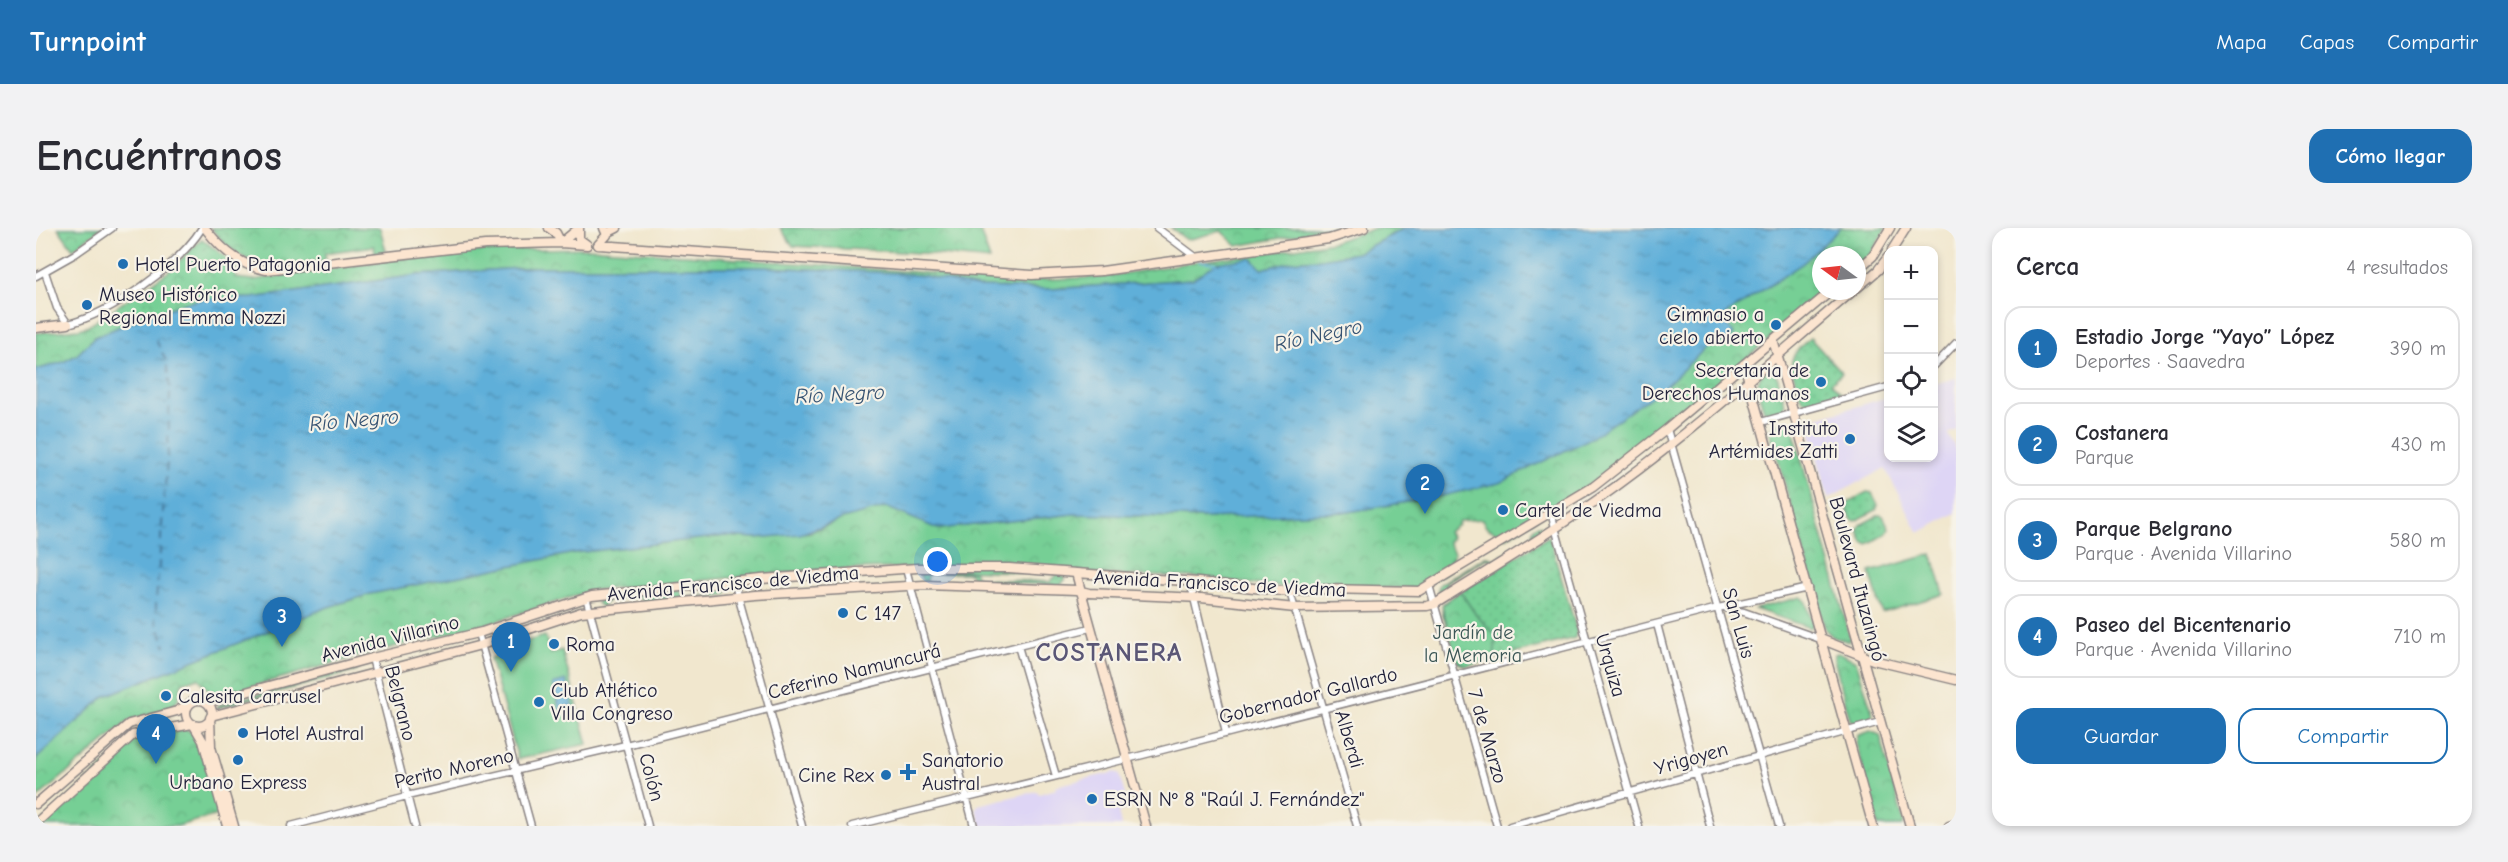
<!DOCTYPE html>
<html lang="es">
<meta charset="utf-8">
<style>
body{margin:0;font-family:"Comic Neue",sans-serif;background:#f2f2f3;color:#2b2b33}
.controls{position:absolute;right:18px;top:18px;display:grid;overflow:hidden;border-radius:12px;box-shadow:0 3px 9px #0003}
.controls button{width:54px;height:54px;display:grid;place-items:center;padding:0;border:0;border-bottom:2px solid #e1e1e2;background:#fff;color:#2b2b33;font:30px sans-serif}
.compass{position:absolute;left:1776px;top:18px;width:54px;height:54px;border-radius:50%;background:#fff;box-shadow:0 3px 9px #0003;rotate:285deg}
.you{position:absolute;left:902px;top:334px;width:21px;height:21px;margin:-15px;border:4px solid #fff;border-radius:50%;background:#1a73e8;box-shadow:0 0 0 9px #1a73e833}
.badge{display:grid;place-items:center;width:39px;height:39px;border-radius:50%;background:#1f6fb2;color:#fff;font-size:20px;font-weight:700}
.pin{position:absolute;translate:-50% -50px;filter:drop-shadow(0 2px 3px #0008)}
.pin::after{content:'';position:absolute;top:32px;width:21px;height:18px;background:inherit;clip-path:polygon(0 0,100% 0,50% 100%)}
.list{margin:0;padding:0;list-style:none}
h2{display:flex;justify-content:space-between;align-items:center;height:78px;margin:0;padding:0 24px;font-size:26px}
h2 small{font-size:20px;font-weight:400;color:#7c7c81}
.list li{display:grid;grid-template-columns:39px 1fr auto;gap:18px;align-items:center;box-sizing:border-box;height:84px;margin:0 12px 12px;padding:0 12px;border:2px solid #e1e1e2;border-radius:18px}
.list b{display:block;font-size:22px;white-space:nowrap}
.list p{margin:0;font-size:20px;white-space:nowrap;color:#7c7c81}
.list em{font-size:20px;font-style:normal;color:#7c7c81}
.actions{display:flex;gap:12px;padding:18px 24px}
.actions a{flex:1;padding:14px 0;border:2px solid #1f6fb2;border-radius:18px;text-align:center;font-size:21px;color:#1f6fb2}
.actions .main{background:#1f6fb2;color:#fff}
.icon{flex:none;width:33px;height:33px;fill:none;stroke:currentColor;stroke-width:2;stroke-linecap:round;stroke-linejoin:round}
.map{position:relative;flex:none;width:1920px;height:598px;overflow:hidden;border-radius:18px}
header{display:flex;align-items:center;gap:36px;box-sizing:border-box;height:84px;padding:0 30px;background:#1f6fb2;color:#fff}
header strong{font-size:28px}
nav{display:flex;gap:33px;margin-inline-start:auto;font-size:21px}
.intro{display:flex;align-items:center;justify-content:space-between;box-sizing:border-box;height:144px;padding:0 36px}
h1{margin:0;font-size:42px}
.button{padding:15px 27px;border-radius:18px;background:#1f6fb2;color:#fff;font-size:21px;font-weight:700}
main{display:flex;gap:36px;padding:0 36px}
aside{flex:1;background:#fff;border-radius:18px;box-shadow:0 3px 9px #0003}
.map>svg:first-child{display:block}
</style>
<header>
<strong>Turnpoint</strong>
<nav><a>Mapa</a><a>Capas</a><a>Compartir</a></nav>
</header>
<div class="intro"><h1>Encuéntranos</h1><a class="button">Cómo llegar</a></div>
<main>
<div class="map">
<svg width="1920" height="598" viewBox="0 0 1920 598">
<defs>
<pattern id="grass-dots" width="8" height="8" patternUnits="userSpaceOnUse" patternTransform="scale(1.5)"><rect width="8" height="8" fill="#76cf95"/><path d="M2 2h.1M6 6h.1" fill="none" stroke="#66b181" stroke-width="1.8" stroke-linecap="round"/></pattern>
<pattern id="park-crowns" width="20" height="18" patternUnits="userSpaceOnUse" patternTransform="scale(1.5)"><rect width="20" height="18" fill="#76cf95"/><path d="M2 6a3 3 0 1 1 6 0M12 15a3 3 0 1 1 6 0" fill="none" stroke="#66b181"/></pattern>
<pattern id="water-ripples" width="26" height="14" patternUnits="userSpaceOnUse" patternTransform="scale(1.5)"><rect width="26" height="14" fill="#5fafd9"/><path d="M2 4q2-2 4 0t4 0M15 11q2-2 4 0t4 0" fill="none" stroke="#4e8eb1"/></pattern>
</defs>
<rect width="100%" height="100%" fill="#f7f3e8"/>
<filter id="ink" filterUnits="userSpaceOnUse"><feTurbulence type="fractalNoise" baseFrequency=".0167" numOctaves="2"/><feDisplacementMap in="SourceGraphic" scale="12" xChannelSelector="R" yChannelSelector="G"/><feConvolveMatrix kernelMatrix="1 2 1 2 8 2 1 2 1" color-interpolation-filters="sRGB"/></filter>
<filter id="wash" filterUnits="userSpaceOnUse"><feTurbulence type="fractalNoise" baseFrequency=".008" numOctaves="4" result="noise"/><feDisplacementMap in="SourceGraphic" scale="24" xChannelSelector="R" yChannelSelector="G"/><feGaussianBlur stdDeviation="1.35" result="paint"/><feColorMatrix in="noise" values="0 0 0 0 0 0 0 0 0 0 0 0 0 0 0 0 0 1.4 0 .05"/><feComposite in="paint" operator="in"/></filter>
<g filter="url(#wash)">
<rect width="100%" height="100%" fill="#f1e7ce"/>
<path fill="#ded5f5" d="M 1920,150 L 1920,202 L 1912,206 L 1920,221 L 1920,285 L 1883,305 L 1849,240 L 1792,271 L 1772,193 L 1852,169 L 1852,230 L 1898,230 L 1898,156 Z
M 1079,544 L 1083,546 L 1093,581 L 1082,584 L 1085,598 L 945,598 L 940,581 L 942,577 L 1001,563 L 1003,566 L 1020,561 L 1019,558 Z"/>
<path fill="url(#grass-dots)" stroke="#4c7868" stroke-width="1.5" d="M 1774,110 L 1806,145 L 1795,155 L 1805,165 L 1770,174 L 1765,170 C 1756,137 1746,134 1774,110 Z
M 1831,264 L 1836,265 L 1842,277 L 1840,282 L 1820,293 L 1816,292 L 1810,279 L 1813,274 Z
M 1843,287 L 1847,288 L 1853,300 L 1851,305 L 1832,316 L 1827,315 L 1822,302 L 1824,297 Z
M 1502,297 L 1507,299 L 1506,305 L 1458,334 L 1451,330 L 1411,354 L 1412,364 L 1407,367 L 1402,363 L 1404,356 L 1451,328 L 1459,332 L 1495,310 L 1498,299 Z
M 1513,308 L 1541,403 L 1539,410 L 1430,438 L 1422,435 L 1406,384 L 1407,375 Z
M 890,343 L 938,343 L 942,351 L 1014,354 L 1022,346 L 1029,348 L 1029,352 L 1024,357 L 938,354 L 934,345 L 892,345 L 891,354 L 887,353 L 884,348 Z
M 319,440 L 322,441 L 320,443 L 181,480 L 183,477 Z"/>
<path fill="url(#park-crowns)" stroke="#4c7868" stroke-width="1.5" d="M 22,0 L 65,0 L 37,21 Z
M 175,0 L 344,0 L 350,23 L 339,25 L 338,18 L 289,25 L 290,32 C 237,38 212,47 175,0 Z
M 744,0 L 943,0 L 954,32 L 885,25 L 757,18 Z
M 1135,0 L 1300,0 L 1201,18 L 1185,3 L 1151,12 Z
M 1340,0 L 1369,0 L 1321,25 L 1285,31 L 1257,33 L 1226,41 L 1222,40 L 1217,31 L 1157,51 L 1016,61 L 941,59 L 889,48 L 859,45 L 728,39 L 500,39 L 382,47 L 216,70 L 166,71 L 150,75 L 112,87 L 59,109 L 41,127 L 27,134 L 0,142 L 0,105 L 43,101 L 52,98 L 132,44 L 166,11 L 200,37 L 200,50 L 217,52 L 366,30 L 452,22 L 552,20 L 992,52 L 1067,49 L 1163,33 L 1229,25 L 1297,14 Z
M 1805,0 L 1850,0 L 1835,26 L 1821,38 L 1821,27 L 1785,27 L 1785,63 L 1791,63 L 1629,198 L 1555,256 L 1469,310 L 1450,299 L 1446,291 L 1423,293 L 1422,297 L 1412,304 L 1416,310 L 1412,314 L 1418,325 L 1412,344 L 1384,360 L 1254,360 L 1156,349 L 857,340 L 783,342 L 558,362 L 447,397 L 337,424 L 182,468 L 176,466 L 162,450 L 146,455 L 142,472 L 135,480 L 94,492 L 0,571 L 0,531 L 69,468 L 292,379 L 334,366 L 538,325 L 689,308 L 720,310 L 775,304 L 806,291 L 850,279 L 902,301 L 1038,286 L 1169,290 L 1312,284 L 1401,269 L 1625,162 L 1677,113 L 1698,107 L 1687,92 L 1688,88 L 1767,35 Z
M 1736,140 L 1740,143 L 1749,177 L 1747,182 L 1733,186 L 1728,183 C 1723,166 1714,149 1736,140 Z
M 1748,193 L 1754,194 L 1756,197 L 1814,409 L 1813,414 L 1797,409 L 1789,401 L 1734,203 L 1737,197 Z
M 683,358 L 691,359 L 691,365 L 688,367 L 608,373 L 603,368 L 573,371 L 566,379 L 561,375 L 563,370 L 641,362 L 648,369 L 675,367 Z
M 1424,363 L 1440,387 L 1460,407 L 1458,431 L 1430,438 L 1420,432 L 1406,377 Z
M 1765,369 L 1769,372 L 1777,397 L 1774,400 L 1719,381 Z
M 1804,425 L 1820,433 L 1837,486 L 1832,492 L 1821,496 L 1814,492 L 1798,431 L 1798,426 Z
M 148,501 L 161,506 L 164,514 L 183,584 L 182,587 L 141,598 L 2,598 L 100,509 Z
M 1834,503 L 1844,507 L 1868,595 L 1867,598 L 1842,598 L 1820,515 L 1822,507 Z"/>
<path fill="#76cf95" stroke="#4c7868" stroke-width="1.5" d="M 1896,326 L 1908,366 L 1846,385 L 1834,344 Z
M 509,408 L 515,426 L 526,422 L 552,516 L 482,531 L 454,430 L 486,421 L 485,415 Z"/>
<path fill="url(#water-ripples)" stroke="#40688a" stroke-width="1.5" d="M 1369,0 L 1805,0 L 1767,35 L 1688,88 L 1687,92 L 1698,106 L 1689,115 L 1682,110 L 1677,113 L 1625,162 L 1555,210 L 1463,255 L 1401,269 L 1312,284 L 1169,290 L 1038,286 L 902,301 L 850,279 L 806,291 L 764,306 L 720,310 L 689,308 L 538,325 L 334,366 L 292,379 L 69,468 L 0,531 L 0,142 L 27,134 L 41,127 L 59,109 L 112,87 L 150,75 L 166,71 L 216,70 L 382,47 L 500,39 L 728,39 L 859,45 L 889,48 L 941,59 L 1016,61 L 1157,51 L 1180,35 L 1215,30 L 1226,41 L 1257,33 L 1285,31 L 1321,25 Z
M 530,452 L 537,479 L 524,483 L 517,456 Z"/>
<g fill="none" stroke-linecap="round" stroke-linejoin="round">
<path stroke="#5fafd9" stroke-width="2" d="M 1163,33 L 1180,35"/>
<path stroke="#375372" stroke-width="1.5" stroke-dasharray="8 6" stroke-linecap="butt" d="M 120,112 L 130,133 L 134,161 L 132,221 L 120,373 L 120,392 L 129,418"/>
</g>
</g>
<g filter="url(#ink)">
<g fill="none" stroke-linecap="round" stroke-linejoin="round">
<defs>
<path id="street" d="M 1121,0 L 1161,30
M 9,44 L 21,80 L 32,96 C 76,85 142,38 166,0
M 0,48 L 39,26 L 76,0
M 1898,138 L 1920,115
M 1725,194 L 1852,159
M 1631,201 L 1743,598
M 1515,285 L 1603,598
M 870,341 L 938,598
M 698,353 L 766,598
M 1154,353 L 1190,505
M 1393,357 L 1461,598
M 1254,364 L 1321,598
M 550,369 L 612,598
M 1691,381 L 1708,384 L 1787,412
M 1621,396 L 1674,598
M 442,405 L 495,598
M 982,418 L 1020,548
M 336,430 L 379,598
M 255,598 L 371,568 L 598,515 L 1054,400
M 816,598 L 1091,531 L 1682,380 L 1772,360
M 1474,598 L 1844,494"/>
<path id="secondary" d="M 169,0 C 184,20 205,38 230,42 L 449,17 L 525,15 L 551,17
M 513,0 L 520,5 L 525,15
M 543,0 L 543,11 L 550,16
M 571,5 L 581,0
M 525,15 L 543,0
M 562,17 L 571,7 L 568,0
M 563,17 L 996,47 L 1066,43 L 1293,11 L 1328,0
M 1856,22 L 1870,0
M 1821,42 L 1837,28 L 1854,0
M 1821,60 L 1842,42 L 1852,29
M 0,100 L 32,96
M 1737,112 L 1874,598
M 1708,136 L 1837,598
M 1040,345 L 1110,598
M 1787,412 L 1837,432 L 1920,452
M 164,472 L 177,473 L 336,430 L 446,404 L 556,368 L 725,351 L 881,340 L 973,340 L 1162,354 L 1254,364 L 1288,361 L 1383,363 L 1557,259 L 1631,201 L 1795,63
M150 485a13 13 0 1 1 26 0a13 13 0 1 1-26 0Z
M 175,488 L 445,417 L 545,384 L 719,367 L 888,357 L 1041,362 L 1053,365 L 1165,370 L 1259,380 L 1391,378 L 1399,376 C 1461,337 1523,300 1582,257 C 1664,197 1740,128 1817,63
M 174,490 L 175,519 L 198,598
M 157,496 L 167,513 L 191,598
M 0,576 L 93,496 L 141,483 L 156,474
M 0,595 L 97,507 L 156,496
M 1913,598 L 1920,596"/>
</defs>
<use href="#street" stroke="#8a8484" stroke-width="9"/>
<use href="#secondary" stroke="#8a8484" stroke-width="11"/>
<use href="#street" stroke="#fff" stroke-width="6"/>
<use href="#secondary" stroke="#fce5d0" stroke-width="8"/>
</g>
</g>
<g fill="#1f6fb2" stroke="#f7f3e8" stroke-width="2">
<circle cx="87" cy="36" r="6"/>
<circle cx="51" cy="77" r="6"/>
<circle cx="1740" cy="97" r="6"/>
<circle cx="1785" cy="154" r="6"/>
<circle cx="1814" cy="211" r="6"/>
<circle cx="1467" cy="282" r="6"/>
<circle cx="807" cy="385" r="6"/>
<circle cx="518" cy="416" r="6"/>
<circle cx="130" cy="468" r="6"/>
<circle cx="503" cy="474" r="6"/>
<circle cx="207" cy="505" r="6"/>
<circle cx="202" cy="532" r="6"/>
<path d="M869 535h6v6h6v6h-6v6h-6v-6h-6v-6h6z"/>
<circle cx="850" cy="547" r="6"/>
<circle cx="1056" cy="571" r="6"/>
</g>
<g text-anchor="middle" stroke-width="4.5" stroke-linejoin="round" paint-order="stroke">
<g font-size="20" fill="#22223b" stroke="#f7f3e8" text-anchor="start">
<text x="99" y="43">Hotel Puerto Patagonia</text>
<text x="63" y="73">Museo Histórico<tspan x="63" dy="23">Regional Emma Nozzi</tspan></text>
<text x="1728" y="93" text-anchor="end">Gimnasio a<tspan x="1728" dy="23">cielo abierto</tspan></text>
<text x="1773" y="149" text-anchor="end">Secretaria de<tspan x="1773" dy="23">Derechos Humanos</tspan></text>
<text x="1802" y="207" text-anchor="end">Instituto<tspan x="1802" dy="23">Artémides Zatti</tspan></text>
<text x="1479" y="289">Cartel de Viedma</text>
<text x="819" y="392">C 147</text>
<text x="530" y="423">Roma</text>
<text x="515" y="469">Club Atlético<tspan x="515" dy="23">Villa Congreso</tspan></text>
<text x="142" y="475">Calesita Carrusel</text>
<text x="219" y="512">Hotel Austral</text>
<text x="886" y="539">Sanatorio<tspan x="886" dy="23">Austral</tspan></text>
<text x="838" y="554" text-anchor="end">Cine Rex</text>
<text x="202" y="561" text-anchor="middle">Urbano Express</text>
<text x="1068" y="578">ESRN Nº 8 "Raúl J. Fernández"</text>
</g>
<g font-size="20" fill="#22223b" stroke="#f7f3e8">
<text transform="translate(1822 351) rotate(75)" y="7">Boulevard Ituzaingó</text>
<text transform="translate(697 355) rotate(-5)" y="7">Avenida Francisco de Viedma</text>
<text transform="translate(1184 355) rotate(3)" y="7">Avenida Francisco de Viedma</text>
<text transform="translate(1703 395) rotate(74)" y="7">San Luis</text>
<text transform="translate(354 410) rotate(-14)" y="7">Avenida Villarino</text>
<text transform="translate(1575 437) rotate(74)" y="7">Urquiza</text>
<text transform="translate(818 443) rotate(-14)" y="7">Ceferino Namuncurá</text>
<text transform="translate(1272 467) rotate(-14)" y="7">Gobernador Gallardo</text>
<text transform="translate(365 475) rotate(76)" y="7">Belgrano</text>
<text transform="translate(1452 508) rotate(74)" y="7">7 de Marzo</text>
<text transform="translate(1314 511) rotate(74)" y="7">Alberdi</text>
<text transform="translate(1655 530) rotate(-16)" y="7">Yrigoyen</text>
<text transform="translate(418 540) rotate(-13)" y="7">Perito Moreno</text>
<text transform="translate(616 549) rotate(75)" y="7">Colón</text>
</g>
<g font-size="20" fill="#3b5656" stroke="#f7f3e8">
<text x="1437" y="411">Jardín de<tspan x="1437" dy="23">la Memoria</tspan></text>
</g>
<g font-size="21" font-style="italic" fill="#375372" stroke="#f7f3e8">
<text transform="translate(1282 107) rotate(-12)" y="7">Río Negro</text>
<text transform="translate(804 166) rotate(-3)" y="7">Río Negro</text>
<text transform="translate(318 192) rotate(-5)" y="7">Río Negro</text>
</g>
<g font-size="26" font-weight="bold" letter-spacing="1.5" fill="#5a5676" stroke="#f7f3e8">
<text x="1073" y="433">COSTANERA</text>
</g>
</g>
</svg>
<div class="controls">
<button>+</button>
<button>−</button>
<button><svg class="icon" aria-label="locate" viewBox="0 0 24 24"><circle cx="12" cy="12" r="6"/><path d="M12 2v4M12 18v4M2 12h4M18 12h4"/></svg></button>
<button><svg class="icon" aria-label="layers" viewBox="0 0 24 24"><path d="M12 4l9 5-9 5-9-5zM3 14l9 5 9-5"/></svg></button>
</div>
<svg class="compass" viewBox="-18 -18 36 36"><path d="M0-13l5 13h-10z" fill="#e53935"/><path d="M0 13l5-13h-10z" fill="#7c7c81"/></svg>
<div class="you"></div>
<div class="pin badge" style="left:475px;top:444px">1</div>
<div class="pin badge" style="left:1389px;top:286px">2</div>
<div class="pin badge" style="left:246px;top:419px">3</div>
<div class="pin badge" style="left:120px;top:536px">4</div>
</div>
<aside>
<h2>Cerca<small>4 resultados</small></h2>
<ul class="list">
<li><span class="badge">1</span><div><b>Estadio Jorge “Yayo” López</b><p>Deportes · Saavedra</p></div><em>390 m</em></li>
<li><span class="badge">2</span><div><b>Costanera</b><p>Parque</p></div><em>430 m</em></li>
<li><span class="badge">3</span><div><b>Parque Belgrano</b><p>Parque · Avenida Villarino</p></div><em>580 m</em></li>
<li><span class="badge">4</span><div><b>Paseo del Bicentenario</b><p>Parque · Avenida Villarino</p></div><em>710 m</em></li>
</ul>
<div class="actions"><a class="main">Guardar</a><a>Compartir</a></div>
</aside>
</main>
